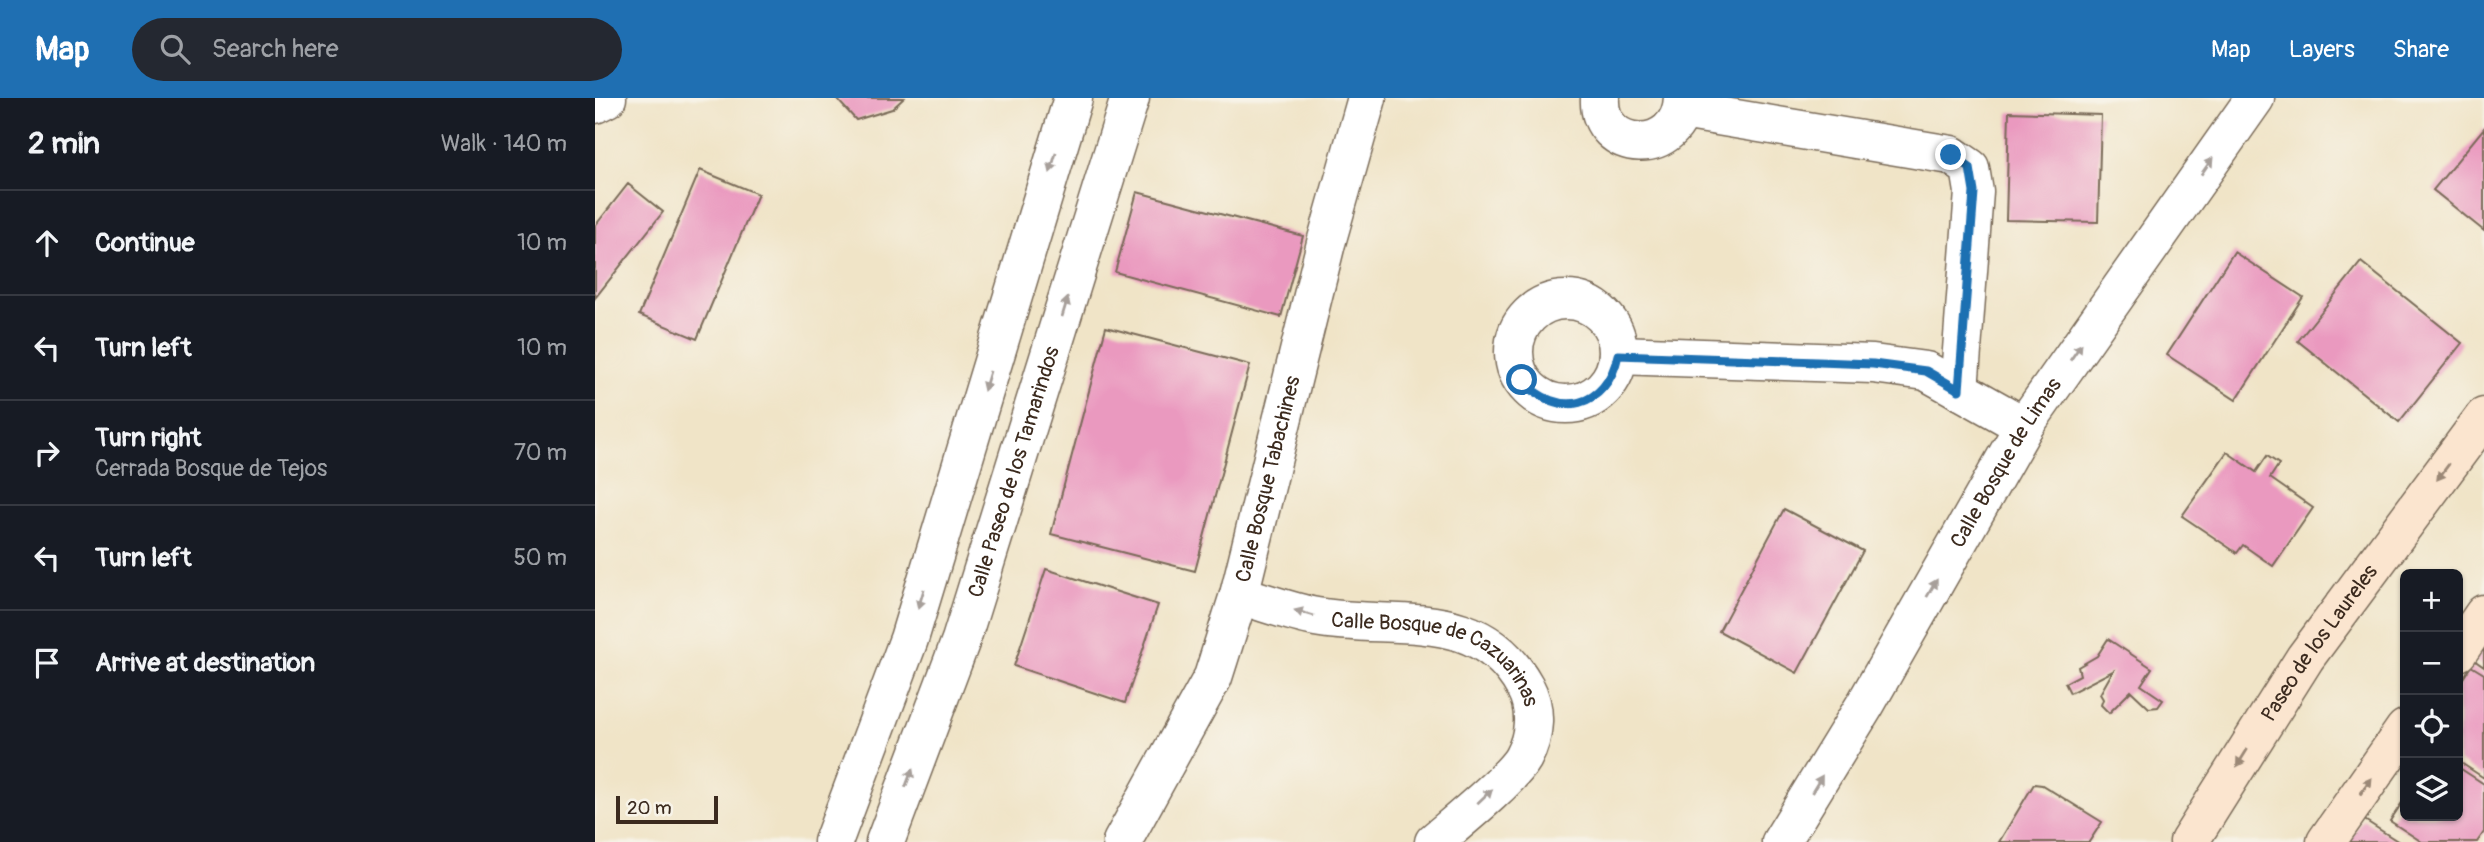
<!DOCTYPE html>
<meta charset="utf-8">
<style>
body{margin:0;font-family:Pangolin,sans-serif;background:#242831;color:#f1f3f6}
.controls{position:absolute;right:21px;bottom:21px;display:grid;overflow:hidden;border-radius:10px;box-shadow:0 2px 5px #0004}
.controls button{width:63px;height:63px;display:grid;place-items:center;padding:0;border:0;border-bottom:2px solid #363941;background:#171b24;color:#f1f3f6;font:35px sans-serif}
.scale{position:absolute;left:21px;bottom:18px;width:102px;box-sizing:border-box;padding-left:7px;border:4px solid #3b2a1e;border-top:0;font-size:19px;line-height:24px;white-space:nowrap;color:#3b2a1e;-webkit-text-stroke:5px #f7f3e8;paint-order:stroke}
.stop{position:absolute;width:21px;height:21px;margin:-16px;border:5px solid #1f6fb2;border-radius:50%;background:#fff}
.stop.end{background:#1f6fb2;border-color:#fff;box-shadow:0 2px 7px #0008}
.list{margin:0;padding:0;list-style:none}
h2{display:flex;justify-content:space-between;align-items:center;height:91px;margin:0;padding:0 28px;font-size:30px}
h2 small{font-size:23px;font-weight:400;color:#9ea1a6}
.list li{display:grid;grid-template-columns:46px 1fr auto;gap:21px;align-items:center;box-sizing:border-box;height:105px;padding:0 28px;border-top:2px solid #363941}
.list b{display:block;font-size:26px;white-space:nowrap}
.list p{margin:0;font-size:23px;white-space:nowrap;color:#9ea1a6}
.list em{font-size:23px;font-style:normal;color:#9ea1a6}
.icon{flex:none;width:38px;height:38px;fill:none;stroke:currentColor;stroke-width:2;stroke-linecap:round;stroke-linejoin:round}
.map{position:relative;flex:none;width:1889px;height:744px;overflow:hidden}
header{display:flex;align-items:center;gap:42px;box-sizing:border-box;height:98px;padding:0 35px;background:#1f6fb2;color:#fff}
header strong{font-size:33px}
nav{display:flex;gap:38px;margin-inline-start:auto;font-size:24px}
.search{width:490px;height:63px;background:#242831;display:flex;align-items:center;gap:18px;box-sizing:border-box;padding:0 24px;border-radius:38px;color:#9ea1a6;font-size:26px}
main{display:flex}
aside{flex:1;background:#171b24}
.map>svg:first-child{display:block}
</style>
<header>
<strong>Map</strong>
<div class="search"><svg class="icon" aria-label="search" viewBox="0 0 24 24"><circle cx="10" cy="10" r="6"/><path d="M15 15l6 6"/></svg>Search here</div>
<nav><a>Map</a><a>Layers</a><a>Share</a></nav>
</header>
<main>
<aside>
<h2>2 min<small>Walk · 140 m</small></h2>
<ul class="list">
<li><svg class="icon" aria-label="ahead" viewBox="0 0 24 24"><path d="M12 20V5M6 11l6-6 6 6"/></svg><div><b>Continue</b></div><em>10 m</em></li>
<li><svg class="icon" aria-label="left" viewBox="0 0 24 24"><path d="M17 20v-9H6M10 6l-5 5 5 5"/></svg><div><b>Turn left</b></div><em>10 m</em></li>
<li><svg class="icon" aria-label="right" viewBox="0 0 24 24"><path d="M7 20v-9h11M14 6l5 5-5 5"/></svg><div><b>Turn right</b><p>Cerrada Bosque de Tejos</p></div><em>70 m</em></li>
<li><svg class="icon" aria-label="left" viewBox="0 0 24 24"><path d="M17 20v-9H6M10 6l-5 5 5 5"/></svg><div><b>Turn left</b></div><em>50 m</em></li>
<li><svg class="icon" aria-label="arrive" viewBox="0 0 24 24"><path d="M6 21V4h12l-3 4 3 4H6"/></svg><div><b>Arrive at destination</b></div></li>
</ul>
</aside>
<div class="map">
<svg width="1889" height="744" viewBox="0 0 1889 744">
<rect width="100%" height="100%" fill="#f7f3e8"/>
<filter id="ink" filterUnits="userSpaceOnUse"><feTurbulence type="fractalNoise" baseFrequency=".0143" numOctaves="2"/><feDisplacementMap in="SourceGraphic" scale="14" xChannelSelector="R" yChannelSelector="G"/><feConvolveMatrix kernelMatrix="1 2 1 2 8 2 1 2 1" color-interpolation-filters="sRGB"/></filter>
<filter id="wash" filterUnits="userSpaceOnUse"><feTurbulence type="fractalNoise" baseFrequency=".00686" numOctaves="4" result="noise"/><feDisplacementMap in="SourceGraphic" scale="28" xChannelSelector="R" yChannelSelector="G"/><feGaussianBlur stdDeviation="1.57" result="paint"/><feColorMatrix in="noise" values="0 0 0 0 0 0 0 0 0 0 0 0 0 0 0 0 0 1.4 0 .05"/><feComposite in="paint" operator="in"/></filter>
<g filter="url(#wash)">
<rect width="100%" height="100%" fill="#f0e4c7"/>
<g id="blocks">
<path fill="#ea99bf" d="M 241,0 L 309,0 L 297,11 L 261,22 Z
M 1414,14 L 1506,17 L 1503,124 L 1411,122 Z
M 1889,30 L 1889,133 L 1838,92 Z
M 105,72 L 163,96 L 102,241 L 44,217 Z
M 33,86 L 68,114 L 0,200 L 0,128 Z
M 542,94 L 708,138 L 686,219 L 520,174 Z
M 1639,154 L 1708,199 L 1641,302 L 1572,257 Z
M 1766,164 L 1867,245 L 1804,324 L 1703,243 Z
M 511,229 L 655,267 L 600,473 L 456,436 Z
M 1632,354 L 1661,374 L 1672,358 L 1684,366 L 1675,380 L 1718,410 L 1678,468 L 1648,447 L 1642,455 L 1587,418 Z
M 1189,411 L 1268,453 L 1202,575 L 1124,533 Z
M 451,471 L 563,507 L 530,605 L 419,568 Z
M 1513,541 L 1557,570 L 1546,587 L 1568,602 L 1563,609 L 1554,610 L 1536,593 L 1514,615 L 1506,607 L 1508,601 L 1505,596 L 1518,573 L 1475,595 L 1470,585 L 1485,577 L 1483,569 L 1502,558 Z
M 1889,548 L 1889,569 L 1879,562 Z
M 1876,568 L 1889,576 L 1889,680 L 1863,663 L 1863,588 Z
M 1863,669 L 1889,686 L 1889,734 L 1882,744 L 1827,744 L 1795,723 L 1810,700 L 1810,718 L 1863,718 Z
M 1439,686 L 1447,687 L 1507,724 L 1494,744 L 1404,744 Z
M 1768,721 L 1804,744 L 1753,744 Z"/>
</g>
</g>
<g filter="url(#ink)">
<use href="#blocks" fill-opacity="0" stroke="#7a6b59" stroke-width="2"/>
<g fill="none" stroke-linecap="round" stroke-linejoin="round">
<defs>
<g id="minor">
<path d="M 1005,0 C 1002,56 1085,60 1088,0"/>
<path d="M 0,6 L 12,0"/>
<path d="M 1087,12 L 1356,57 L 1375,70 L 1379,94 L 1364,292"/>
<circle cx="971" cy="254" r="52"/>
<path d="M 1023,257 L 1278,266 L 1331,273 L 1429,328"/>
<path id="s1" d="M 644,497 C 669,504 695,514 721,519 C 799,533 884,505 930,589 C 942,611 940,638 928,660 C 916,681 860,726 839,744"/>
<path id="s2" d="M 527,744 L 618,579 L 644,497 L 731,145 L 772,0"/>
<path id="s3" d="M 1186,744 L 1270,607 L 1429,328 L 1660,0"/>
</g>
<g id="tertiary">
<path d="M 238,744 L 314,541 L 478,0"/>
<path id="s4" d="M 290,744 L 366,542 L 535,0"/>
</g>
<g id="secondary">
<path d="M 1863,554 L 1889,516"/>
<path id="s5" d="M 1594,744 L 1710,560 L 1889,319"/>
<path d="M 1731,744 L 1810,631"/>
</g>
</defs>
<use href="#minor" stroke="#7a6b59" stroke-width="41"/>
<use href="#tertiary" stroke="#7a6b59" stroke-width="41"/>
<use href="#secondary" stroke="#7a6b59" stroke-width="41"/>
<use href="#minor" stroke="#fff" stroke-width="38"/>
<use href="#tertiary" stroke="#fff" stroke-width="38"/>
<use href="#secondary" stroke="#fbe5cf" stroke-width="38"/>
</g>
<defs><path id="oneway-solid" d="M-6-.8H1V-3.2L6.5 0L1 3.2V.8H-6Z" transform="scale(1.75)"/></defs>
<g fill="#a79f9a">
<use href="#oneway-solid" transform="translate(458 65) rotate(107)"/>
<use href="#oneway-solid" transform="translate(1612 68) rotate(-55)"/>
<use href="#oneway-solid" transform="translate(470 209) rotate(-73)"/>
<use href="#oneway-solid" transform="translate(1481 254) rotate(-55)"/>
<use href="#oneway-solid" transform="translate(392 283) rotate(107)"/>
<use href="#oneway-solid" transform="translate(1337 490) rotate(-60)"/>
<use href="#oneway-solid" transform="translate(326 501) rotate(107)"/>
<use href="#oneway-solid" transform="translate(709 515) rotate(-164)"/>
<use href="#oneway-solid" transform="translate(314 680) rotate(-69)"/>
<use href="#oneway-solid" transform="translate(1222 686) rotate(-59)"/>
<use href="#oneway-solid" transform="translate(890 698) rotate(-43)"/>
</g>
<g fill="#9b8876">
<use href="#oneway-solid" transform="translate(1848 374) rotate(127)"/>
<use href="#oneway-solid" transform="translate(1647 660) rotate(122)"/>
<use href="#oneway-solid" transform="translate(1771 688) rotate(-55)"/>
</g>
</g>
<g fill="none" stroke-linecap="round" stroke-linejoin="round" filter="url(#ink)">
<path stroke="#1f6fb2" stroke-width="9" d="M 927,282 C 963,322 1012,310 1023,257 L 1278,266 L 1331,273 L 1364,292 L 1379,94 L 1375,70 L 1356,57"/>
</g>
<g text-anchor="middle" stroke-width="7" stroke-linejoin="round" paint-order="stroke">
<g font-size="21" fill="#3b2a1e" stroke="#f7f3e8">
<text dy="7" stroke="none"><textPath href="#s3" startOffset="441">Calle Bosque de Limas</textPath></text>
<text dy="7" stroke="none"><textPath href="#s4" startOffset="392">Calle Paseo de los Tamarindos</textPath></text>
<text dy="7" stroke="none"><textPath href="#s2" startOffset="394">Calle Bosque Tabachines</textPath></text>
<text dy="7" stroke="none"><textPath href="#s5" startOffset="238">Paseo de los Laureles</textPath></text>
<text dy="7" stroke="none"><textPath href="#s1" startOffset="214">Calle Bosque de Cazuarinas</textPath></text>
</g>
</g>
</svg>
<div class="controls">
<button>+</button>
<button>−</button>
<button><svg class="icon" aria-label="locate" viewBox="0 0 24 24"><circle cx="12" cy="12" r="6"/><path d="M12 2v4M12 18v4M2 12h4M18 12h4"/></svg></button>
<button><svg class="icon" aria-label="layers" viewBox="0 0 24 24"><path d="M12 4l9 5-9 5-9-5zM3 14l9 5 9-5"/></svg></button>
</div>
<div class="scale">20 m</div>
<div class="stop" style="left:927px;top:282px"></div>
<div class="stop end" style="left:1356px;top:57px"></div>
</div>
</main>
